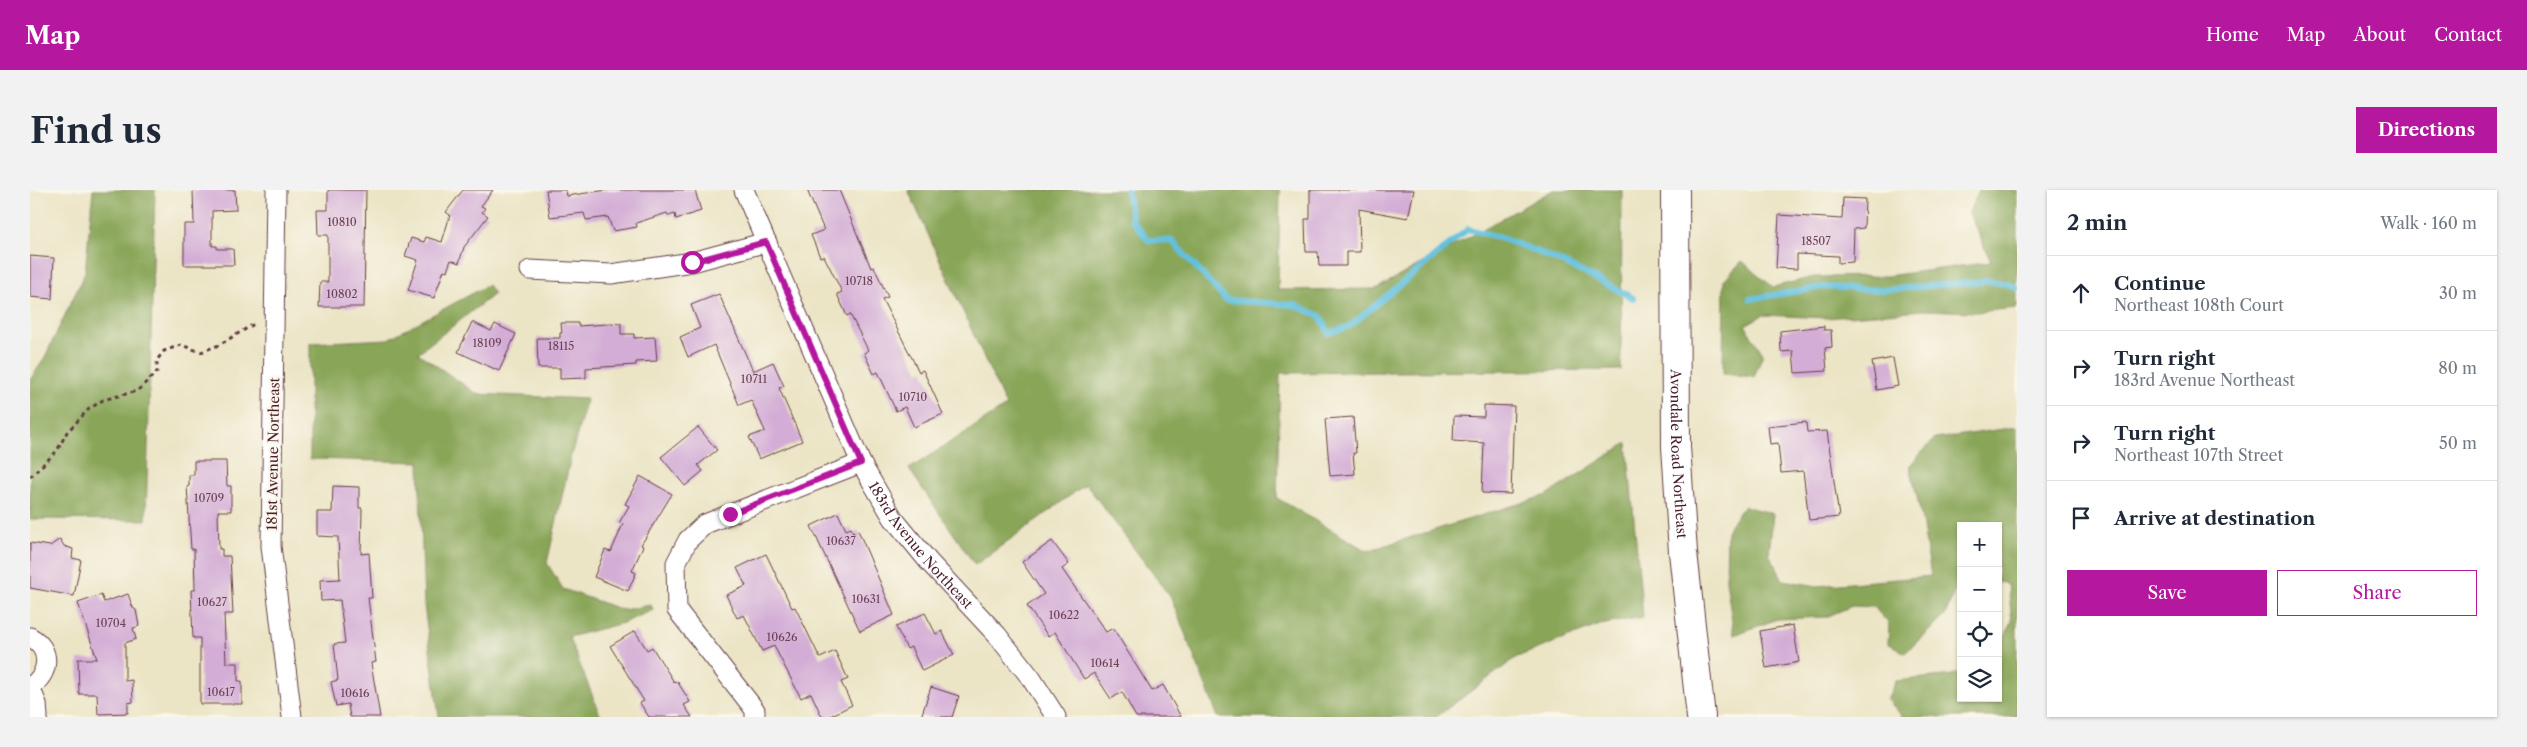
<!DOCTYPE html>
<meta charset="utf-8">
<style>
body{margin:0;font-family:"Libre Caslon Text",serif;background:#f2f2f3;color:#1f2937}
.controls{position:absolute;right:15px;bottom:15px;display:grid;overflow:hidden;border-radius:0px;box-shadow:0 1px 4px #0004}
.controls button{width:45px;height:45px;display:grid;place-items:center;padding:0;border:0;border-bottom:1px solid #e0e1e3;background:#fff;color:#1f2937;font:25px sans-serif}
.stop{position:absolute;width:15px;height:15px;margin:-11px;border:4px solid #b5179e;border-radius:50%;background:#fff}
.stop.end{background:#b5179e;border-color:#fff;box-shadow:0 1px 5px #0008}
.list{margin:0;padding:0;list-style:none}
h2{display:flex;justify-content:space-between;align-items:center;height:65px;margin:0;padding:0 20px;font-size:21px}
h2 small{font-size:16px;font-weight:400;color:#747a83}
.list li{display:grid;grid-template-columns:32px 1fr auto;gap:15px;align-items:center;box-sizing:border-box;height:75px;padding:0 20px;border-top:1px solid #e0e1e3}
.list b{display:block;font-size:19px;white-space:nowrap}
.list p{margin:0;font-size:16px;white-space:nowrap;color:#747a83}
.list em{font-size:16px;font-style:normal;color:#747a83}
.actions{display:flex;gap:10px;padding:15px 20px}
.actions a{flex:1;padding:11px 0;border:1px solid #b5179e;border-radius:0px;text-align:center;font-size:18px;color:#b5179e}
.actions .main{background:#b5179e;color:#fff}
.icon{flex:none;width:28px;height:28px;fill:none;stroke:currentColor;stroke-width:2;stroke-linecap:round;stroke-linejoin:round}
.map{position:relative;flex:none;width:1987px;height:527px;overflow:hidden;border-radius:0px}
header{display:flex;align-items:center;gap:30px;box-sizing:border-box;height:70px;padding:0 25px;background:#b5179e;color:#fff}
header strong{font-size:24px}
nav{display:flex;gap:28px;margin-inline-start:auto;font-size:18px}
.intro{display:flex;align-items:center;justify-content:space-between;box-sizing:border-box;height:120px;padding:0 30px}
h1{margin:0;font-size:35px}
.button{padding:12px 22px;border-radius:0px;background:#b5179e;color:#fff;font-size:18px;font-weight:700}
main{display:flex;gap:30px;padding:0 30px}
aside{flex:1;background:#fff;border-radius:0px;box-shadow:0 1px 4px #0004}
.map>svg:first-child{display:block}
</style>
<header>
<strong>Map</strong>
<nav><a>Home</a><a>Map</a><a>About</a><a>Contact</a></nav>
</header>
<div class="intro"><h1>Find us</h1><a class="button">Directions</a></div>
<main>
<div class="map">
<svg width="1987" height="527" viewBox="0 0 1987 527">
<rect width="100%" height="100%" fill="#fbf7ec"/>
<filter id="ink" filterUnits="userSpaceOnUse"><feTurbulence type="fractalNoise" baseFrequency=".02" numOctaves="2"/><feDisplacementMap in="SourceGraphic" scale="10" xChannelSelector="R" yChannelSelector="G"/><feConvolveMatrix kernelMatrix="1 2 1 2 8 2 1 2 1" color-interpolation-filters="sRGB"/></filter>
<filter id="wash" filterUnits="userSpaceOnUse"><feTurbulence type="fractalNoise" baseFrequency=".0096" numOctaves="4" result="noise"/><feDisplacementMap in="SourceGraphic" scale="20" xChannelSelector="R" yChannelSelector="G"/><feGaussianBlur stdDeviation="1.12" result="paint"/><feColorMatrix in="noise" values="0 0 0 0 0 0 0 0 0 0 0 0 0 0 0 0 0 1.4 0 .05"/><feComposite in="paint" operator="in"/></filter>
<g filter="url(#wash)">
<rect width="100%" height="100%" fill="#ebe4c5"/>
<path fill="#89a659" stroke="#6a6242" d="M 63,0 L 125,0 L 116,330 L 0,329 L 0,190 L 14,169 L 55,83 Z
M 878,0 L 1250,0 L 1248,100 L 1346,99 L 1523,0 L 1592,0 L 1591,180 L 1250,183 L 1247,308 L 1337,361 L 1517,305 L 1597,253 L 1613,427 L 1570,435 L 1487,467 L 1406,527 L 1188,527 L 1141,408 L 1056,294 L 945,375 L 879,279 L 976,216 Z
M 1948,0 L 1987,0 L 1987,118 L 1946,122 L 1893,120 L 1796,128 L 1733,125 L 1715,135 L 1733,164 L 1724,187 L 1693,184 L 1694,90 L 1712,71 L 1743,97 L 1784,87 L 1857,86 L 1961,72 L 1939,23 Z
M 458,95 L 464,104 L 388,163 L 447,204 L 557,209 L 542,262 L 517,373 L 533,399 L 593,420 L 621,415 L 623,420 L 593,433 L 539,447 L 571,527 L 409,527 L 394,415 L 389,272 L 280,269 L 280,153 L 358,149 Z
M 1987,237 L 1987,527 L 1873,527 L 1857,509 L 1866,491 L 1922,485 L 1931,481 L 1931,508 L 1968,508 L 1968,462 L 1982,431 L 1978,395 L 1968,391 L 1968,336 L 1931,336 L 1931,391 L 1927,393 L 1915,426 L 1875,463 L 1858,453 L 1859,434 L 1844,417 L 1822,416 L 1796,427 L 1747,429 L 1704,445 L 1696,390 L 1697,339 L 1714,316 L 1743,324 L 1739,364 L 1753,390 L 1787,396 L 1901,386 L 1892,330 L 1880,275 L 1905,249 Z"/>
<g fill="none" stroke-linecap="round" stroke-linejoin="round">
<path stroke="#61c1df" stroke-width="6" d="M 1097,0 L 1102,30 L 1118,50 L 1142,51 L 1196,110 L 1265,115 L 1290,126 L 1299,143 L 1320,136 L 1438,39 C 1497,53 1550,80 1603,108
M 1720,109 L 1793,97 L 1853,100 L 1958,91 L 1977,94 L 1987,98"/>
</g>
<g id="blocks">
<path fill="#d3add6" d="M 163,0 L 205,0 L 206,20 L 182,21 L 182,56 L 187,56 L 187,59 L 203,59 L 204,75 L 154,75 L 154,34 L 164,34 Z
M 298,0 L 336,0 L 334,117 L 289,117 L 290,92 L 298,92 L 298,45 L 288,45 L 287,20 L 298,20 Z
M 433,0 L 463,0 L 451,16 L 455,18 L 452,22 L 458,26 L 434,57 L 429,73 L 421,70 L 417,81 L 414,80 L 404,108 L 378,100 L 388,70 L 375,66 L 381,48 L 394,52 L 396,47 L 412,52 L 420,25 L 416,22 Z
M 516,0 L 536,0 L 537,6 L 577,0 L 665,0 L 671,21 L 646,29 L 645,24 L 638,26 L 637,23 L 606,33 L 607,37 L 583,41 L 578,27 L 556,30 L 554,23 L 520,27 Z
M 777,0 L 809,0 L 841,78 L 844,77 L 858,107 L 852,109 L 889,182 L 893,180 L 913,224 L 884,237 L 875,217 L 866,221 L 848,182 L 844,184 L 834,163 L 838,160 L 820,124 L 817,126 L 807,104 L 812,102 L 794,66 L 790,67 L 781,45 L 794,40 Z
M 1280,0 L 1384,0 L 1378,28 L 1329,19 L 1330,62 L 1316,62 L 1316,76 L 1289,76 L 1288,62 L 1276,62 L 1275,29 L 1280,29 Z
M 1813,8 L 1835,9 L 1834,38 L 1824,39 L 1823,72 L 1808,73 L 1808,66 L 1767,64 L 1767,79 L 1746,78 L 1749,25 L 1812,29 Z
M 0,66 L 24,68 L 22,109 L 0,107 Z
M 689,104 L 723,181 L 743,172 L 754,196 L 749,198 L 772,251 L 729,269 L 719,247 L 735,241 L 721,210 L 709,215 L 684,155 L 658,167 L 650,147 L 670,138 L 661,115 Z
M 442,132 L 461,141 L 465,134 L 486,144 L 469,181 L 428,162 Z
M 531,133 L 548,133 L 548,136 L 591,133 L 591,144 L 604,144 L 604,148 L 625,147 L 627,171 L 606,172 L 606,175 L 556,178 L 556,188 L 530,189 L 530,178 L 508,178 L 507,148 L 530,148 L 530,143 L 532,143 Z
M 1794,136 L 1794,140 L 1801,140 L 1802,157 L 1795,158 L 1797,181 L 1765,183 L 1763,161 L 1751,162 L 1750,141 Z
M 1863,168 L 1868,196 L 1847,200 L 1842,172 Z
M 1454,215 L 1484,216 L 1481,304 L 1452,303 L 1454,253 L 1423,251 L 1424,226 L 1454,227 Z
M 1323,227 L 1326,263 L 1323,263 L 1325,284 L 1300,286 L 1295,229 Z
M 1776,232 L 1777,242 L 1797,241 L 1809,327 L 1779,330 L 1773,281 L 1751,283 L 1748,253 L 1740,254 L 1738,236 Z
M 668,237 L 687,260 L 668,275 L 673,281 L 655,296 L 631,267 Z
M 164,271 L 196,271 L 197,296 L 201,296 L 201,321 L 188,321 L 189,359 L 192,359 L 192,366 L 200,366 L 203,424 L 194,424 L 196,473 L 208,473 L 208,491 L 212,491 L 212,514 L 170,514 L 170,448 L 163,448 L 161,400 L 165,400 L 164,359 L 161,359 L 157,296 L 159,296 L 159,285 L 164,285 Z
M 610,286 L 642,304 L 611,355 L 613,356 L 602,381 L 606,383 L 598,401 L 564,387 L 575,360 L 581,362 L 593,334 L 589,333 L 599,316 L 595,314 Z
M 303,296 L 329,297 L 329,318 L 332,318 L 331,364 L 339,363 L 342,408 L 338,408 L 346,472 L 341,473 L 350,527 L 320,527 L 318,514 L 306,516 L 301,492 L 308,490 L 304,454 L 315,453 L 310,410 L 291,411 L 290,390 L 310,389 L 308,347 L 287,346 L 287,322 L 302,322 Z
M 808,323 L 816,340 L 821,338 L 823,343 L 828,340 L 864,425 L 830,441 L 781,336 Z
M 30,349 L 34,356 L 43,359 L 42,368 L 51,370 L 44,406 L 0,398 L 0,353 L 20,356 Z
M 1022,351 L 1039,374 L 1032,379 L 1076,442 L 1083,438 L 1122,501 L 1133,495 L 1151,527 L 1106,527 L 1092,502 L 1081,509 L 1064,483 L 1054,489 L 1025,442 L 1018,446 L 997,416 L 1014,404 L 992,372 Z
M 736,364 L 762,418 L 765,417 L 790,468 L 805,461 L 818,489 L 811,492 L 822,515 L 798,527 L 792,527 L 781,503 L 771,508 L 744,456 L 732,461 L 714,425 L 707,428 L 696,405 L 716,396 L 707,378 Z
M 98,404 L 103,418 L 106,420 L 109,436 L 103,438 L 106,449 L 95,453 L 95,491 L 102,490 L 103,512 L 98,513 L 98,523 L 68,524 L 67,504 L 49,504 L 48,469 L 67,469 L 48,413 L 71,405 L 74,412 Z
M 895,423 L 906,444 L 912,441 L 924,465 L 892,481 L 881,457 L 877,459 L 866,437 Z
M 1763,435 L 1769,472 L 1736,478 L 1730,441 Z
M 605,441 L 617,460 L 622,457 L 644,492 L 647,491 L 660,512 L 654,515 L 662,527 L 619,527 L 610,513 L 614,511 L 580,456 Z
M 901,497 L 929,506 L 922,527 L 891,527 Z"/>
</g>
</g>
<g filter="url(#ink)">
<use href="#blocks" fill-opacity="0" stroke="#623d42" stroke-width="1"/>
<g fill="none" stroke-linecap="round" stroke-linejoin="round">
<defs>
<g id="minor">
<path d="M 246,0 L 241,356 L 262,527"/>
<path id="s1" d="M 714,0 L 831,273 L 863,328 L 899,372 L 967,445 L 1001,488 L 1026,527"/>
<path d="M 500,80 L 581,84 L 662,72 L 737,52"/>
<path d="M 0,447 C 22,459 20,484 0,497"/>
<path d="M 0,497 L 7,514 L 8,527"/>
<path d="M 725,527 L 725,520 L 647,420 L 646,373 L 658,350 L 675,334 L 831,273"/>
</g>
<g id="secondary">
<path id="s2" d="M 1645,0 L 1646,257 L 1653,362 L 1671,527"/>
</g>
</defs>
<use href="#minor" stroke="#623d42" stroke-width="21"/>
<use href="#secondary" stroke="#623d42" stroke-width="30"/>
<path stroke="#623d42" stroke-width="3" stroke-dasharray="4 4" stroke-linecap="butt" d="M 0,287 L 27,261 L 37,242 L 59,219 L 73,210 L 107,201 L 127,182 L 127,170 L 134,161 L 151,155 L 171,162 L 189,155 L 224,134"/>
<use href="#minor" stroke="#fff" stroke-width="19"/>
<use href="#secondary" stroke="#fff" stroke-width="28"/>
</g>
</g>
<g fill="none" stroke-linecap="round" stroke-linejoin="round" filter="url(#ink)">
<path stroke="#b5179e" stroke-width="6" d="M 662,72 L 736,52 L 831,273 L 700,324"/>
</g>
<g text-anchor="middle" stroke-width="5" stroke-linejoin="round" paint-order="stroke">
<g font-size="11" fill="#6c4256">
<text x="312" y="36">10810</text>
<text x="1786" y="55">18507</text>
<text x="829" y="95">10718</text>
<text x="312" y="108">10802</text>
<text x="457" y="157">18109</text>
<text x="531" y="160">18115</text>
<text x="724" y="193">10711</text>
<text x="883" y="211">10710</text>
<text x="179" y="312">10709</text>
<text x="811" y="355">10637</text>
<text x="836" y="413">10631</text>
<text x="182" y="416">10627</text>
<text x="1034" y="429">10622</text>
<text x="81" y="437">10704</text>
<text x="752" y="451">10626</text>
<text x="1075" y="477">10614</text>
<text x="191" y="506">10617</text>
<text x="325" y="507">10616</text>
</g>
<g font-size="14" fill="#4a1f2b" stroke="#fbf7ec">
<text transform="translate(243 264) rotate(-89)" y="5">181st Avenue Northeast</text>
<text dy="5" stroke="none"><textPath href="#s2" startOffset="264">Avondale Road Northeast</textPath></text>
<text dy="5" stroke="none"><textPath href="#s1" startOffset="399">183rd Avenue Northeast</textPath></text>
</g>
</g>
</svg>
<div class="controls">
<button>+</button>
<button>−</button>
<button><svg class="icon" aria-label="locate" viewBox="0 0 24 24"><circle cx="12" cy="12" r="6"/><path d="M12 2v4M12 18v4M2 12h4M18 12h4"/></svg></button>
<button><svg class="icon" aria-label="layers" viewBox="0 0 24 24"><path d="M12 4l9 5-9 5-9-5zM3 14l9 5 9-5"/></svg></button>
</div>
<div class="stop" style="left:662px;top:72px"></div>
<div class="stop end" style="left:700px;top:324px"></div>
</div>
<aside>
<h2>2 min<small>Walk · 160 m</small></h2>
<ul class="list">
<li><svg class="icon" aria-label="ahead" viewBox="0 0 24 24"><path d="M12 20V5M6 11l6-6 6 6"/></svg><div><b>Continue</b><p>Northeast 108th Court</p></div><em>30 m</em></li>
<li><svg class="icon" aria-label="right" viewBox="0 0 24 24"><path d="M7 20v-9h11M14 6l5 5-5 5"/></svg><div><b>Turn right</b><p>183rd Avenue Northeast</p></div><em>80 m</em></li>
<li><svg class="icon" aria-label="right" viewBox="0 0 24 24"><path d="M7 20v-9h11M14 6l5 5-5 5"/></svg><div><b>Turn right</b><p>Northeast 107th Street</p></div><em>50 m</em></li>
<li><svg class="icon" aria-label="arrive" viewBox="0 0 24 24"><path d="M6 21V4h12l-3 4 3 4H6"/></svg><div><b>Arrive at destination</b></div></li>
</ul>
<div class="actions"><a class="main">Save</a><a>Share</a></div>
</aside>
</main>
